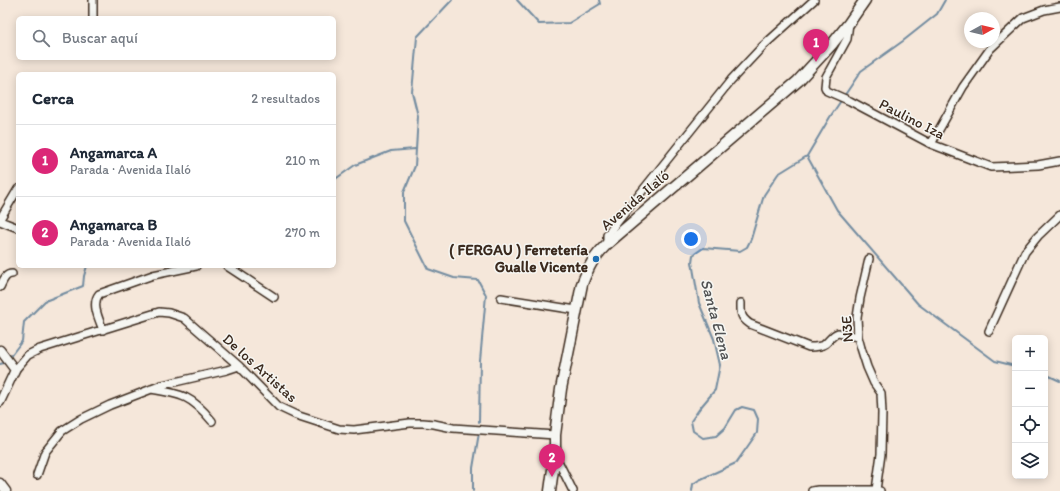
<!DOCTYPE html>
<html lang="es">
<meta charset="utf-8">
<style>
body{margin:0;font-family:Itim,sans-serif;background:#f6f6f7;color:#1f2937}
.controls{position:absolute;right:12px;bottom:12px;display:grid;overflow:hidden;border-radius:6px;box-shadow:0 2px 10px #0003}
.controls button{width:36px;height:36px;display:grid;place-items:center;padding:0;border:0;border-bottom:1px solid #e0e1e3;background:#fff;color:#1f2937;font:20px sans-serif}
.compass{position:absolute;left:964px;top:12px;width:36px;height:36px;border-radius:50%;background:#fff;box-shadow:0 2px 10px #0003;rotate:82deg}
.you{position:absolute;left:691px;top:239px;width:14px;height:14px;margin:-10px;border:3px solid #fff;border-radius:50%;background:#1a73e8;box-shadow:0 0 0 6px #1a73e833}
.badge{display:grid;place-items:center;width:26px;height:26px;border-radius:50%;background:#db2777;color:#fff;font-size:13px;font-weight:700}
.pin{position:absolute;translate:-50% -33px;filter:drop-shadow(0 1px 2px #0008)}
.pin::after{content:'';position:absolute;top:21px;width:14px;height:12px;background:inherit;clip-path:polygon(0 0,100% 0,50% 100%)}
.list{margin:0;padding:0;list-style:none}
h2{display:flex;justify-content:space-between;align-items:center;height:52px;margin:0;padding:0 16px;font-size:17px}
h2 small{font-size:13px;font-weight:400;color:#747a83}
.list li{display:grid;grid-template-columns:26px 1fr auto;gap:12px;align-items:center;box-sizing:border-box;height:72px;padding:0 16px;border-top:1px solid #e0e1e3}
.list b{display:block;font-size:15px;white-space:nowrap}
.list p{margin:0;font-size:13px;white-space:nowrap;color:#747a83}
.list em{font-size:13px;font-style:normal;color:#747a83}
.icon{flex:none;width:22px;height:22px;fill:none;stroke:currentColor;stroke-width:2;stroke-linecap:round;stroke-linejoin:round}
.map{position:relative;flex:none;width:1060px;height:491px;overflow:hidden}
.search{position:absolute;background:#fff;box-shadow:0 2px 10px #0003;left:16px;top:16px;width:320px;height:44px;display:flex;align-items:center;gap:10px;box-sizing:border-box;padding:0 14px;border-radius:6px;color:#747a83;font-size:15px}
.panel{position:absolute;background:#fff;box-shadow:0 2px 10px #0003;left:16px;top:72px;width:320px;height:196px;border-radius:6px}
.map>svg:first-child{display:block}
</style>
<div class="map">
<svg width="1060" height="491" viewBox="0 0 1060 491">
<rect width="100%" height="100%" fill="#f5e7da"/>
<filter id="ink" filterUnits="userSpaceOnUse"><feTurbulence type="fractalNoise" baseFrequency=".025" numOctaves="2"/><feDisplacementMap in="SourceGraphic" scale="8" xChannelSelector="R" yChannelSelector="G"/><feConvolveMatrix kernelMatrix="1 2 1 2 8 2 1 2 1" color-interpolation-filters="sRGB"/></filter>
<g filter="url(#ink)">
<g fill="none" stroke-linecap="round" stroke-linejoin="round">
<path stroke="#738ca0" stroke-width="2" d="M 452,0 L 417,37 L 412,92 L 418,116 L 415,166 L 404,192 L 404,221 L 428,269 L 454,278 L 478,280 L 486,295 L 480,361 L 479,422
M 517,0 L 539,24 L 569,23 L 600,4 L 599,0
M 807,156 L 837,210 L 918,304 L 995,361 L 1015,366
M 334,180 L 355,165 L 391,151 L 415,149
M 9,358 L 22,341 L 24,322 L 45,301 L 83,286 L 84,276 L 87,266
M 0,364 L 4,363 L 6,361
M 1045,374 L 1060,381
M 473,491 L 473,468 L 479,433
M 692,491 L 693,484 L 699,480 L 736,463 L 757,433 L 758,419 L 754,410 L 742,407 L 736,410 L 725,428 L 716,436 L 703,438 L 693,431 L 691,421 L 700,408 L 715,390 L 720,365 L 714,339 L 699,303 L 692,262 L 693,255 L 703,248 L 740,251 L 747,247 L 751,239 L 764,195 L 778,174 L 807,156 L 830,117 L 861,71 L 903,41 L 937,14 L 945,0"/>
<defs>
<path id="minor" d="M 93,0 L 93,18
M 849,23 L 847,39 L 826,77 L 825,87 L 827,91 L 850,101 L 931,144 L 991,167 L 1038,165 L 1060,161
M 931,144 L 963,87 L 990,49 L 1023,18 L 1044,10 L 1060,7
M 0,219 L 18,189
M 0,221 L 18,228
M 607,244 L 607,235 L 731,80 L 763,46 L 814,0
M 869,259 L 860,298 L 857,317 L 858,337 L 861,348 L 867,367 L 874,383 L 881,393 L 882,413 L 881,454 L 876,490
M 227,266 L 274,297
M 0,287 C 3,281 5,274 12,274
M 501,298 L 576,310
M 741,303 C 741,313 740,317 750,324 L 809,347 C 815,347 821,347 825,344 C 830,340 832,335 838,333 L 858,337
M 103,330 C 99,319 91,304 99,294 L 153,275 L 196,266
M 989,331 L 1025,252 L 1038,236 L 1060,215
M 15,370 L 28,355 L 40,349 L 159,312 L 169,313 L 184,318 L 239,366 L 279,407 L 296,415 L 339,429 L 354,430 L 410,423 L 423,423 L 434,424 L 453,428 L 555,435
M 151,389 C 182,394 192,396 212,421
M 555,455 L 573,491
M 37,475 L 45,452 L 62,431 L 81,419 L 110,405 L 162,385 L 227,370 L 239,366
M 812,491 L 818,490 L 876,490 L 880,491"/>
<path id="tertiary" d="M 0,350 L 15,370 L 0,402
M 0,483 L 6,491"/>
<path id="secondary" d="M 550,491 L 555,455 L 555,435 L 561,389 L 582,284 C 589,266 593,258 607,244 L 798,81 L 833,43 L 849,23 L 865,0"/>
</defs>
<use href="#minor" stroke="#3b2a1e" stroke-width="10"/>
<use href="#tertiary" stroke="#3b2a1e" stroke-width="11"/>
<use href="#secondary" stroke="#3b2a1e" stroke-width="13"/>
<use href="#minor" stroke="#f6f6f2" stroke-width="7"/>
<use href="#tertiary" stroke="#f6f6f2" stroke-width="8"/>
<use href="#secondary" stroke="#f6f6f2" stroke-width="10"/>
</g>
</g>
<circle fill="#1f6fb2" stroke="#f6f6f2" stroke-width="1.5" cx="596" cy="259" r="4"/>
<g text-anchor="middle" stroke-width="3" stroke-linejoin="round" paint-order="stroke">
<g font-size="15" fill="#3b2a1e" stroke="#f6f6f2">
<text transform="translate(912 119) rotate(27)" y="5">Paulino Iza</text>
<text transform="translate(635 200) rotate(-40)" y="5">Avenida Ilaló</text>
<text transform="translate(847 329) rotate(-94)" y="5">N3E</text>
<text transform="translate(260 368) rotate(42)" y="5">De los Artistas</text>
</g>
<g font-size="15" font-weight="bold" fill="#3b2a1e" stroke="#f6f6f2" text-anchor="end">
<text x="588" y="255">( FERGAU ) Ferretería<tspan x="588" dy="17">Gualle Vicente</tspan></text>
</g>
<g font-size="16" font-style="italic" fill="#525354" stroke="#f6f6f2">
<text transform="translate(717 319) rotate(75)" y="6">Santa Elena</text>
</g>
</g>
</svg>
<div class="controls">
<button>+</button>
<button>−</button>
<button><svg class="icon" aria-label="locate" viewBox="0 0 24 24"><circle cx="12" cy="12" r="6"/><path d="M12 2v4M12 18v4M2 12h4M18 12h4"/></svg></button>
<button><svg class="icon" aria-label="layers" viewBox="0 0 24 24"><path d="M12 4l9 5-9 5-9-5zM3 14l9 5 9-5"/></svg></button>
</div>
<svg class="compass" viewBox="-18 -18 36 36"><path d="M0-13l5 13h-10z" fill="#e53935"/><path d="M0 13l5-13h-10z" fill="#747a83"/></svg>
<div class="you"></div>
<div class="pin badge" style="left:816px;top:62px">1</div>
<div class="pin badge" style="left:552px;top:477px">2</div>
<div class="search"><svg class="icon" aria-label="search" viewBox="0 0 24 24"><circle cx="10" cy="10" r="6"/><path d="M15 15l6 6"/></svg>Buscar aquí</div>
<section class="panel">
<h2>Cerca<small>2 resultados</small></h2>
<ul class="list">
<li><span class="badge">1</span><div><b>Angamarca A</b><p>Parada · Avenida Ilaló</p></div><em>210 m</em></li>
<li><span class="badge">2</span><div><b>Angamarca B</b><p>Parada · Avenida Ilaló</p></div><em>270 m</em></li>
</ul>
</section>
</div>
